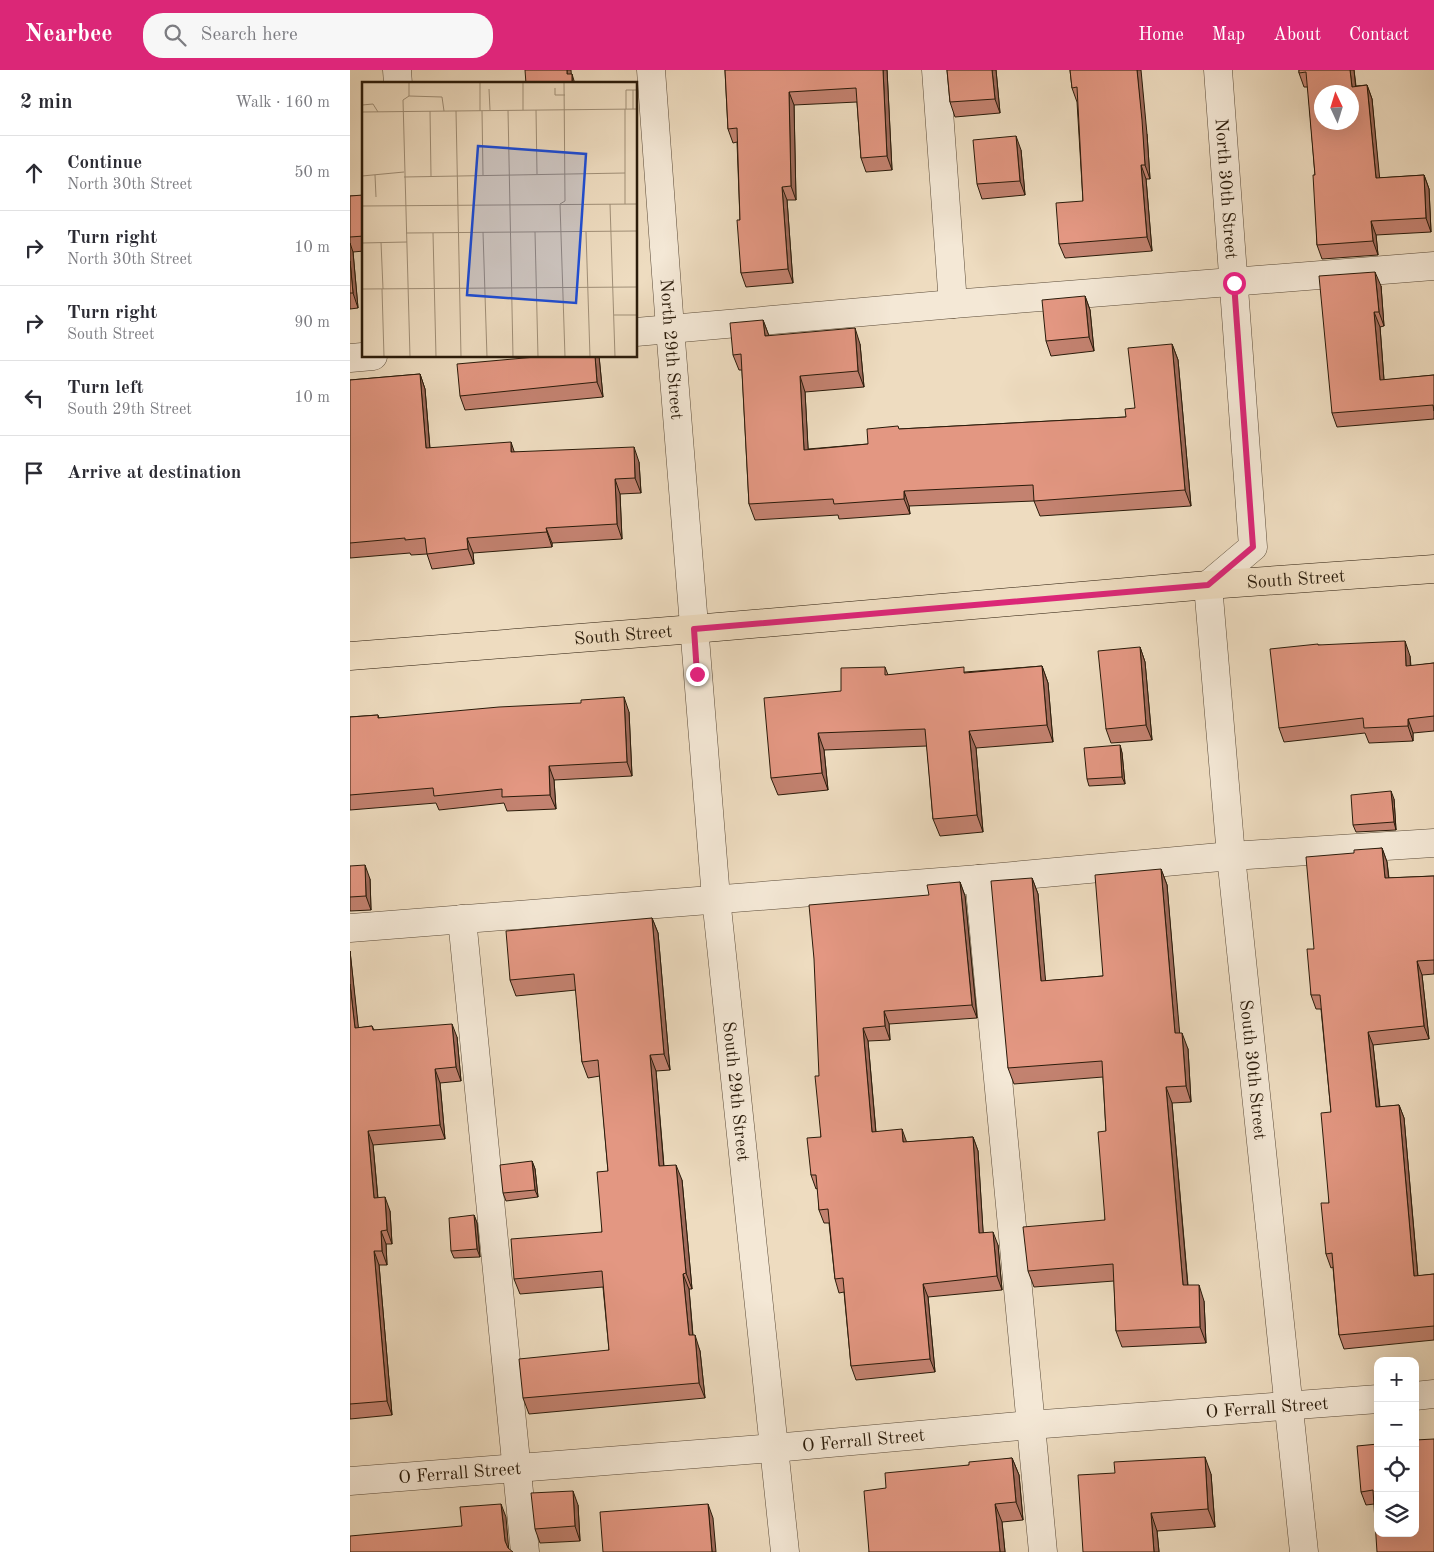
<!DOCTYPE html>
<meta charset="utf-8">
<style>
body{margin:0;font-family:"Old Standard TT",serif;background:#f7f7f7;color:#2b2b33}
.controls{position:absolute;right:15px;bottom:15px;display:grid;overflow:hidden;border-radius:10px;box-shadow:0 5px 20px #0002}
.controls button{width:45px;height:45px;display:grid;place-items:center;padding:0;border:0;border-bottom:1px solid #e1e1e2;background:#fff;color:#2b2b33;font:25px sans-serif}
.compass{position:absolute;left:964px;top:15px;width:45px;height:45px;border-radius:50%;background:#fff;box-shadow:0 5px 20px #0002;rotate:356deg}
.stop{position:absolute;width:15px;height:15px;margin:-11px;border:4px solid #db2777;border-radius:50%;background:#fff}
.stop.end{background:#db2777;border-color:#fff;box-shadow:0 1px 5px #0008}
.list{margin:0;padding:0;list-style:none}
h2{display:flex;justify-content:space-between;align-items:center;height:65px;margin:0;padding:0 20px;font-size:21px}
h2 small{font-size:16px;font-weight:400;color:#7c7c81}
.list li{display:grid;grid-template-columns:32px 1fr auto;gap:15px;align-items:center;box-sizing:border-box;height:75px;padding:0 20px;border-top:1px solid #e1e1e2}
.list b{display:block;font-size:19px;white-space:nowrap}
.list p{margin:0;font-size:16px;white-space:nowrap;color:#7c7c81}
.list em{font-size:16px;font-style:normal;color:#7c7c81}
.icon{flex:none;width:28px;height:28px;fill:none;stroke:currentColor;stroke-width:2;stroke-linecap:round;stroke-linejoin:round}
.map{position:relative;flex:none;width:1084px;height:1482px;overflow:hidden}
header{display:flex;align-items:center;gap:30px;box-sizing:border-box;height:70px;padding:0 25px;background:#db2777;color:#fff}
header strong{font-size:24px}
nav{display:flex;gap:28px;margin-inline-start:auto;font-size:18px}
.search{width:350px;height:45px;background:#f7f7f7;display:flex;align-items:center;gap:12px;box-sizing:border-box;padding:0 18px;border-radius:20px;color:#7c7c81;font-size:19px}
main{display:flex}
aside{flex:1;background:#fff}
.map>svg:first-child{display:block}
</style>
<header>
<strong>Nearbee</strong>
<div class="search"><svg class="icon" aria-label="search" viewBox="0 0 24 24"><circle cx="10" cy="10" r="6"/><path d="M15 15l6 6"/></svg>Search here</div>
<nav><a>Home</a><a>Map</a><a>About</a><a>Contact</a></nav>
</header>
<main>
<aside>
<h2>2 min<small>Walk · 160 m</small></h2>
<ul class="list">
<li><svg class="icon" aria-label="ahead" viewBox="0 0 24 24"><path d="M12 20V5M6 11l6-6 6 6"/></svg><div><b>Continue</b><p>North 30th Street</p></div><em>50 m</em></li>
<li><svg class="icon" aria-label="right" viewBox="0 0 24 24"><path d="M7 20v-9h11M14 6l5 5-5 5"/></svg><div><b>Turn right</b><p>North 30th Street</p></div><em>10 m</em></li>
<li><svg class="icon" aria-label="right" viewBox="0 0 24 24"><path d="M7 20v-9h11M14 6l5 5-5 5"/></svg><div><b>Turn right</b><p>South Street</p></div><em>90 m</em></li>
<li><svg class="icon" aria-label="left" viewBox="0 0 24 24"><path d="M17 20v-9H6M10 6l-5 5 5 5"/></svg><div><b>Turn left</b><p>South 29th Street</p></div><em>10 m</em></li>
<li><svg class="icon" aria-label="arrive" viewBox="0 0 24 24"><path d="M6 21V4h12l-3 4 3 4H6"/></svg><div><b>Arrive at destination</b></div></li>
</ul>
</aside>
<div class="map">
<svg width="1084" height="1482" viewBox="0 0 1084 1482">
<rect width="100%" height="100%" fill="#eedcc0"/>
<filter id="stains"><feTurbulence type="fractalNoise" baseFrequency=".004" numOctaves="4"/><feColorMatrix values="0 0 0 0 .2 0 0 0 0 .09 0 0 0 0 .02 0 0 0 .5 -.17"/></filter>
<radialGradient id="worn" r=".72"><stop offset=".6" stop-color="#630" stop-opacity="0"/><stop offset="1" stop-color="#630" stop-opacity=".3"/></radialGradient>
<g fill="none" stroke-linecap="round" stroke-linejoin="round">
<defs>
<g id="minor">
<path d="M 47,0 L 48,14"/>
<path id="s1" d="M 301,0 L 320,258 L 366,828 L 435,1482"/>
<path d="M 586,0 L 603,234"/>
<path id="s2" d="M 868,0 L 903,477 L 858,515 L 881,786 L 954,1482"/>
<path d="M 286,262 L 603,234 L 1084,196"/>
<path d="M 0,288 L 23,286"/>
<path d="M 629,809 L 693,1482"/>
<path d="M 112,849 L 175,1482"/>
<path d="M 0,858 L 629,809 L 881,786 L 1084,773"/>
<path d="M 1065,1326 L 1084,1324"/>
<path id="s3" d="M 0,1411 L 424,1378 L 680,1355 L 1028,1329"/>
</g>
<g id="major">
<path id="s4" d="M 0,586 L 344,559 L 858,515 L 1084,499"/>
</g>
</defs>
<use href="#minor" stroke="#5b4b38" stroke-width="29"/>
<use href="#major" stroke="#2a1b0a" stroke-width="29"/>
<use href="#minor" stroke="#f4e8d6" stroke-width="28"/>
<use href="#major" stroke="#eedcc0" stroke-width="28"/>
</g>
<path fill="#c38270" stroke="#2a1b0a" d="M 375,0 L 537,0 L 542,100 L 516,102 L 511,88 L 507,32 L 444,35 L 446,130 L 437,130 L 443,213 L 396,217 L 391,203 L 390,150 L 387,72 L 383,73 L 378,59 Z
M 597,0 L 646,0 L 650,43 L 605,47 L 600,32 Z
M 720,0 L 797,64 L 800,109 L 796,109 L 802,181 L 715,188 L 709,174 L 733,131 L 727,32 L 722,18 Z
M 949,0 L 1004,0 L 1006,16 L 1017,15 L 1022,29 L 1029,108 L 1074,105 L 1079,119 L 1081,162 L 1026,165 L 1028,185 L 972,189 L 967,175 L 965,105 L 958,17 L 954,17 L 949,3 Z
M 671,80 L 675,125 L 632,129 L 627,114 Z
M 0,126 L 14,126 L 14,181 L 3,182 L 8,238 L 0,239 Z
M 1031,216 L 1034,256 L 1030,257 L 1034,310 L 1084,305 L 1084,349 L 987,357 L 982,343 Z
M 735,226 L 740,240 L 744,281 L 701,286 L 696,271 Z
M 413,250 L 419,266 L 510,274 L 514,317 L 455,322 L 458,379 L 518,374 L 550,359 L 776,347 L 785,338 L 822,274 L 828,290 L 841,436 L 690,446 L 684,431 L 559,436 L 560,444 L 489,449 L 488,445 L 405,450 L 399,434 L 392,300 L 389,300 L 383,285 Z
M 197,286 L 249,286 L 253,327 L 115,340 L 110,326 Z
M 70,304 L 75,319 L 80,378 L 164,382 L 289,392 L 291,423 L 270,424 L 272,469 L 202,473 L 202,477 L 123,483 L 124,494 L 82,499 L 77,484 L 61,485 L 60,483 L 0,488 L 0,310 Z
M 968,575 L 1060,586 L 1061,596 L 1084,593 L 1084,661 L 1063,663 L 1063,671 L 1019,673 L 1015,663 L 934,672 L 929,658 Z
M 790,577 L 795,592 L 802,670 L 761,673 L 756,659 Z
M 692,596 L 698,613 L 703,672 L 626,678 L 633,762 L 590,766 L 583,749 L 577,676 L 474,680 L 478,720 L 428,725 L 421,708 L 491,621 L 535,597 L 538,605 L 615,602 Z
M 279,642 L 282,706 L 204,710 L 206,739 L 157,741 L 154,733 L 89,740 L 86,733 L 0,740 L 0,647 L 28,645 L 29,648 Z
M 770,675 L 772,683 L 775,714 L 739,716 L 737,709 Z
M 1044,729 L 1046,760 L 1006,762 L 1003,755 Z
M 1032,778 L 1037,792 L 1039,808 L 1084,806 L 1084,904 L 1072,905 L 1079,969 L 1023,975 L 1030,1037 L 1049,1035 L 1054,1048 L 1068,1206 L 1084,1204 L 1084,1270 L 994,1279 L 989,1265 L 983,1197 L 981,1198 L 976,1184 L 979,1133 L 981,1042 L 971,939 L 966,939 L 961,925 L 964,879 L 1004,783 Z
M 0,796 L 20,809 L 21,840 L 0,841 Z
M 811,799 L 817,815 L 829,963 L 838,979 L 841,1032 L 822,1033 L 838,1215 L 854,1231 L 856,1273 L 772,1277 L 766,1261 L 764,1211 L 684,1217 L 678,1201 L 755,1150 L 756,1061 L 753,1007 L 664,1014 L 658,998 L 682,808 L 688,824 L 695,911 L 753,906 Z
M 610,812 L 615,826 L 627,948 L 539,954 L 540,970 L 518,971 L 526,1062 L 557,1072 L 623,1067 L 628,1081 L 633,1162 L 648,1175 L 652,1220 L 578,1227 L 585,1302 L 506,1310 L 501,1296 L 494,1222 L 489,1223 L 485,1209 L 479,1153 L 474,1153 L 469,1140 L 468,1118 L 466,1119 L 461,1105 L 471,1067 L 469,1006 L 579,825 Z
M 302,848 L 308,863 L 320,1000 L 306,1001 L 314,1096 L 332,1110 L 342,1219 L 339,1219 L 343,1265 L 350,1281 L 355,1328 L 179,1344 L 173,1328 L 259,1280 L 253,1217 L 170,1224 L 164,1209 L 252,1162 L 258,1101 L 250,1006 L 238,1008 L 232,992 L 226,920 L 166,926 L 160,910 Z
M 0,881 L 8,958 L 22,956 L 24,960 L 107,967 L 111,1011 L 90,1013 L 95,1069 L 23,1075 L 28,1128 L 40,1141 L 42,1174 L 36,1174 L 37,1195 L 29,1195 L 42,1345 L 0,1349 Z
M 182,1091 L 185,1099 L 188,1127 L 156,1131 L 153,1123 Z
M 124,1145 L 127,1153 L 130,1187 L 104,1188 L 101,1181 Z
M 1084,1369 L 1024,1434 L 1016,1435 L 1011,1422 Z
M 662,1388 L 669,1405 L 673,1450 L 652,1452 L 655,1482 L 519,1482 L 536,1418 L 619,1395 Z
M 861,1404 L 865,1457 L 807,1461 L 809,1482 L 733,1482 Z
M 228,1435 L 230,1471 L 190,1473 L 185,1459 Z"/>
<path fill="#9f6a5b" stroke="#2a1b0a" d="M 217,0 L 221,0 L 222,14 L 217,4 Z
M 533,0 L 537,0 L 542,100 L 537,86 Z
M 642,0 L 646,0 L 650,43 L 645,29 Z
M 787,0 L 791,0 L 797,64 L 800,109 L 795,95 Z
M 1000,0 L 1004,0 L 1007,30 L 1002,17 Z
M 222,4 L 225,14 L 222,14 Z
M 1017,15 L 1022,29 L 1031,122 L 1026,108 Z
M 439,22 L 444,35 L 446,130 L 441,116 Z
M 666,66 L 671,80 L 675,125 L 670,111 Z
M 791,95 L 796,109 L 802,181 L 797,167 Z
M 1074,105 L 1079,119 L 1081,162 L 1076,148 Z
M 432,117 L 437,130 L 443,213 L 438,199 Z
M 1021,151 L 1026,165 L 1028,185 L 1023,171 Z
M 0,173 L 3,182 L 8,238 L 3,223 L 0,191 Z
M 1025,202 L 1031,216 L 1034,256 L 1029,242 Z
M 735,226 L 740,240 L 744,281 L 739,267 Z
M 1024,242 L 1030,257 L 1035,324 L 1030,310 Z
M 413,250 L 419,266 L 415,266 Z
M 505,258 L 510,274 L 514,317 L 508,301 Z
M 822,274 L 828,290 L 841,436 L 835,420 Z
M 245,286 L 249,286 L 253,327 L 247,312 Z
M 70,304 L 75,319 L 81,393 L 76,378 Z
M 450,306 L 455,322 L 459,395 L 454,380 Z
M 161,372 L 166,387 L 161,382 Z
M 284,377 L 289,392 L 291,423 L 285,408 Z
M 265,409 L 270,424 L 272,469 L 267,454 Z
M 554,421 L 559,436 L 560,444 L 554,429 Z
M 196,458 L 202,473 L 202,477 L 197,462 Z
M 117,468 L 123,483 L 124,494 L 118,479 Z
M 1055,571 L 1060,586 L 1061,610 L 1056,596 Z
M 790,577 L 795,592 L 802,670 L 796,655 Z
M 692,596 L 698,613 L 703,672 L 697,655 Z
M 274,627 L 279,642 L 282,706 L 277,692 Z
M 1058,649 L 1063,663 L 1063,671 L 1058,656 Z
M 619,661 L 626,678 L 633,762 L 627,745 Z
M 468,663 L 474,680 L 478,720 L 472,703 Z
M 770,675 L 772,683 L 775,714 L 772,707 Z
M 199,696 L 204,710 L 206,739 L 200,725 Z
M 1041,721 L 1044,729 L 1046,760 L 1044,752 Z
M 1032,778 L 1037,792 L 1040,822 L 1035,808 Z
M 15,795 L 20,809 L 21,840 L 16,826 Z
M 811,799 L 817,815 L 831,979 L 825,963 Z
M 682,808 L 688,824 L 697,927 L 691,911 Z
M 610,812 L 615,826 L 627,948 L 622,935 Z
M 302,848 L 308,863 L 320,1000 L 314,984 Z
M 0,881 L 10,972 L 5,958 L 0,914 Z
M 1067,891 L 1072,905 L 1079,969 L 1074,956 Z
M 534,941 L 539,954 L 540,970 L 535,956 Z
M 102,954 L 107,967 L 111,1011 L 106,997 Z
M 513,958 L 518,971 L 527,1076 L 522,1062 Z
M 1018,962 L 1023,975 L 1031,1051 L 1026,1037 Z
M 832,963 L 838,979 L 841,1032 L 836,1016 Z
M 300,985 L 306,1001 L 315,1112 L 309,1096 Z
M 85,999 L 90,1013 L 95,1069 L 90,1055 Z
M 816,1017 L 822,1033 L 839,1231 L 833,1215 Z
M 1049,1035 L 1054,1048 L 1069,1220 L 1064,1206 Z
M 552,1059 L 557,1073 L 553,1072 Z
M 18,1061 L 23,1075 L 29,1142 L 24,1128 Z
M 623,1067 L 628,1081 L 634,1176 L 629,1163 Z
M 182,1091 L 185,1099 L 188,1127 L 185,1120 Z
M 326,1095 L 332,1110 L 342,1219 L 336,1203 Z
M 35,1127 L 40,1141 L 42,1174 L 37,1160 Z
M 124,1145 L 127,1153 L 130,1187 L 127,1179 Z
M 31,1161 L 36,1174 L 37,1195 L 32,1181 Z
M 643,1162 L 648,1175 L 652,1220 L 647,1206 Z
M 24,1181 L 29,1195 L 42,1345 L 37,1331 Z
M 333,1204 L 339,1219 L 344,1281 L 339,1265 Z
M 573,1214 L 578,1227 L 585,1302 L 580,1289 Z
M 849,1215 L 854,1231 L 856,1273 L 850,1257 Z
M 345,1265 L 350,1281 L 355,1328 L 349,1313 Z
M 855,1387 L 861,1404 L 865,1457 L 858,1439 Z
M 662,1388 L 669,1405 L 673,1450 L 666,1432 Z
M 223,1421 L 228,1435 L 230,1471 L 225,1456 Z
M 151,1434 L 156,1447 L 159,1482 L 155,1471 Z
M 358,1434 L 363,1448 L 366,1482 L 362,1482 Z
M 645,1434 L 652,1452 L 655,1482 L 650,1482 Z
M 801,1443 L 807,1461 L 809,1482 L 804,1482 Z"/>
<path fill="#e39782" stroke="#2a1b0a" fill-rule="evenodd" d="M 175,0 L 217,0 L 217,4 L 222,4 L 222,14 L 176,14 Z
M 375,0 L 533,0 L 537,86 L 511,88 L 506,18 L 439,22 L 441,116 L 432,117 L 438,199 L 391,203 L 387,150 L 390,150 L 387,58 L 378,59 Z
M 597,0 L 642,0 L 645,29 L 600,32 Z
M 720,0 L 787,0 L 792,50 L 795,95 L 791,95 L 797,167 L 709,174 L 706,133 L 733,131 L 727,17 L 722,18 Z
M 949,0 L 1000,0 L 1002,17 L 1017,15 L 1026,108 L 1074,105 L 1076,148 L 1021,151 L 1023,171 L 967,175 L 963,105 L 965,105 L 956,2 L 949,3 ZM 972,22 L 1002,22 L 1002,52 L 972,52 Z
M 666,66 L 670,111 L 627,114 L 623,70 Z
M 13,125 L 14,166 L 0,167 L 0,126 Z
M 0,191 L 3,223 L 0,223 Z
M 1025,202 L 1029,242 L 1024,242 L 1030,310 L 1084,305 L 1084,341 L 1083,335 L 982,343 L 969,206 Z
M 735,226 L 739,267 L 696,271 L 692,230 Z
M 413,250 L 415,266 L 505,258 L 508,301 L 450,306 L 454,380 L 518,374 L 517,359 L 548,356 L 549,359 L 776,347 L 775,339 L 785,338 L 778,278 L 822,274 L 835,420 L 684,431 L 683,415 L 554,421 L 554,429 L 484,434 L 483,429 L 399,434 L 391,284 L 383,285 L 380,253 Z
M 197,286 L 245,286 L 247,312 L 110,326 L 107,294 Z
M 70,304 L 76,378 L 161,372 L 161,382 L 284,377 L 285,408 L 265,409 L 267,454 L 196,458 L 197,462 L 117,468 L 118,479 L 77,484 L 75,468 L 55,470 L 55,468 L 0,473 L 0,310 Z
M 1055,571 L 1056,596 L 1084,593 L 1084,646 L 1058,649 L 1058,656 L 1014,658 L 1013,648 L 929,658 L 920,579 L 968,574 L 968,575 Z
M 790,577 L 796,655 L 756,659 L 748,581 Z
M 692,596 L 697,655 L 619,661 L 627,745 L 583,749 L 575,659 L 468,663 L 472,703 L 421,708 L 414,628 L 491,621 L 491,598 L 535,597 L 535,605 L 614,597 L 614,603 Z
M 274,627 L 277,692 L 199,696 L 200,725 L 152,727 L 152,719 L 84,726 L 83,718 L 0,725 L 0,647 L 28,645 L 28,648 L 149,637 L 231,633 L 231,630 Z
M 770,675 L 772,707 L 737,709 L 734,678 Z
M 1041,721 L 1044,752 L 1003,755 L 1001,725 Z
M 1032,778 L 1035,808 L 1084,806 L 1084,890 L 1067,891 L 1074,956 L 1018,962 L 1026,1037 L 1049,1035 L 1064,1206 L 1084,1204 L 1084,1256 L 989,1265 L 982,1183 L 976,1184 L 971,1133 L 979,1133 L 971,1043 L 981,1042 L 970,925 L 961,925 L 957,879 L 964,879 L 956,787 L 1004,783 L 1004,780 Z
M 15,795 L 16,826 L 0,827 L 0,796 Z
M 811,799 L 825,963 L 832,963 L 836,1016 L 816,1017 L 833,1215 L 849,1215 L 850,1257 L 766,1261 L 763,1194 L 678,1201 L 673,1157 L 755,1150 L 748,1062 L 756,1061 L 752,991 L 658,998 L 641,811 L 682,808 L 691,911 L 753,906 L 745,805 Z
M 610,812 L 622,935 L 534,941 L 535,956 L 513,958 L 522,1062 L 552,1059 L 553,1072 L 623,1067 L 629,1163 L 643,1162 L 647,1206 L 573,1214 L 580,1289 L 501,1296 L 493,1208 L 485,1209 L 478,1139 L 469,1140 L 466,1105 L 461,1105 L 457,1068 L 471,1067 L 465,1006 L 469,1006 L 464,889 L 459,835 L 579,825 L 577,815 Z
M 302,848 L 314,984 L 300,985 L 309,1096 L 326,1095 L 336,1203 L 333,1204 L 339,1265 L 345,1265 L 349,1313 L 173,1328 L 169,1289 L 259,1280 L 252,1201 L 164,1209 L 161,1169 L 252,1162 L 247,1102 L 258,1101 L 248,990 L 232,992 L 224,904 L 160,910 L 156,861 Z
M 0,914 L 5,958 L 22,956 L 23,960 L 102,954 L 106,997 L 85,999 L 90,1055 L 18,1061 L 24,1128 L 35,1127 L 37,1160 L 31,1161 L 32,1181 L 24,1181 L 37,1331 L 0,1334 Z
M 182,1091 L 185,1120 L 153,1123 L 150,1095 Z
M 124,1145 L 127,1179 L 101,1181 L 99,1148 Z
M 1084,1369 L 1084,1482 L 1027,1482 L 1023,1420 L 1011,1422 L 1007,1376 L 1028,1374 L 1028,1463 L 1065,1463 L 1065,1370 Z
M 855,1387 L 858,1439 L 801,1443 L 804,1482 L 733,1482 L 728,1405 L 765,1403 L 764,1392 Z
M 662,1388 L 666,1432 L 645,1434 L 650,1482 L 519,1482 L 514,1421 L 536,1418 L 535,1403 L 619,1395 L 619,1392 Z
M 223,1421 L 225,1456 L 185,1459 L 181,1423 Z
M 151,1434 L 155,1471 L 158,1478 L 163,1482 L 0,1482 L 0,1466 L 112,1456 L 110,1437 Z
M 358,1434 L 362,1482 L 253,1482 L 250,1442 Z"/>
<g fill="none" stroke-linecap="round" stroke-linejoin="round">
<path stroke="#db2777" stroke-width="6" d="M 347,604 L 344,559 L 858,515 L 903,477 L 884,213"/>
</g>
<g text-anchor="middle" stroke-width="5" stroke-linejoin="round" paint-order="stroke">
<g font-size="18" fill="#2a1b0a" stroke="#f4e8d6">
<text dy="6" stroke="none"><textPath href="#s2" startOffset="119">North 30th Street</textPath></text>
<text dy="6" stroke="none"><textPath href="#s1" startOffset="280">North 29th Street</textPath></text>
<text dy="6" stroke="none"><textPath href="#s4" startOffset="949">South Street</textPath></text>
<text dy="6" stroke="none"><textPath href="#s4" startOffset="274">South Street</textPath></text>
<text dy="6" stroke="none"><textPath href="#s2" startOffset="1024">South 30th Street</textPath></text>
<text dy="6" stroke="none"><textPath href="#s1" startOffset="1025">South 29th Street</textPath></text>
<text dy="6" stroke="none"><textPath href="#s3" startOffset="920">O Ferrall Street</textPath></text>
<text dy="6" stroke="none"><textPath href="#s3" startOffset="515">O Ferrall Street</textPath></text>
<text dy="6" stroke="none"><textPath href="#s3" startOffset="110">O Ferrall Street</textPath></text>
</g>
</g>
<g transform="translate(12 12)">
<rect width="275" height="275" fill="#eedcc0"/>
<path fill="none" stroke="#a08f77" stroke-width="1" d="M 47,0 L 47,14 L 41,18 L 48,275M 202,0 L 203,119 L 198,122 L 203,275M 193,6 L 193,13 L 203,13M 127,7 L 128,28M 271,8 L 271,27M 47,14 L 80,15 L 82,29M 0,23 L 11,22 L 16,30M 263,27 L 263,122M 264,27 L 264,8 L 275,8M 146,28 L 151,275M 161,28 L 161,0M 174,28 L 175,92M 68,29 L 69,94M 94,29 L 99,275M 118,29 L 118,0M 120,29 L 121,93M 0,30 L 275,27M 13,93 L 14,115M 0,94 L 42,90M 42,95 L 263,91M 248,122 L 253,275M 275,122 L 275,139M 0,124 L 275,122M 121,150 L 125,275M 173,150 L 176,275M 224,150 L 228,275M 44,151 L 275,149M 71,151 L 74,275M 19,160 L 21,207M 0,161 L 45,160M 0,207 L 275,205M 20,207 L 22,275M 252,233 L 275,233"/>
<path fill="#1d4ed8" fill-opacity="0.15" stroke="#1d4ed8" stroke-width="2.5" d="M 116,64 L 224,72 L 214,221 L 105,213 Z"/>
<rect width="275" height="275" fill="none" stroke="#2a1b0a" stroke-width="2.5"/>
</g>
<rect width="100%" height="100%" filter="url(#stains)"/>
<rect width="100%" height="100%" fill="url(#worn)"/>
</svg>
<div class="controls">
<button>+</button>
<button>−</button>
<button><svg class="icon" aria-label="locate" viewBox="0 0 24 24"><circle cx="12" cy="12" r="6"/><path d="M12 2v4M12 18v4M2 12h4M18 12h4"/></svg></button>
<button><svg class="icon" aria-label="layers" viewBox="0 0 24 24"><path d="M12 4l9 5-9 5-9-5zM3 14l9 5 9-5"/></svg></button>
</div>
<svg class="compass" viewBox="-18 -18 36 36"><path d="M0-13l5 13h-10z" fill="#e53935"/><path d="M0 13l5-13h-10z" fill="#7c7c81"/></svg>
<div class="stop" style="left:884px;top:213px"></div>
<div class="stop end" style="left:347px;top:604px"></div>
</div>
</main>
